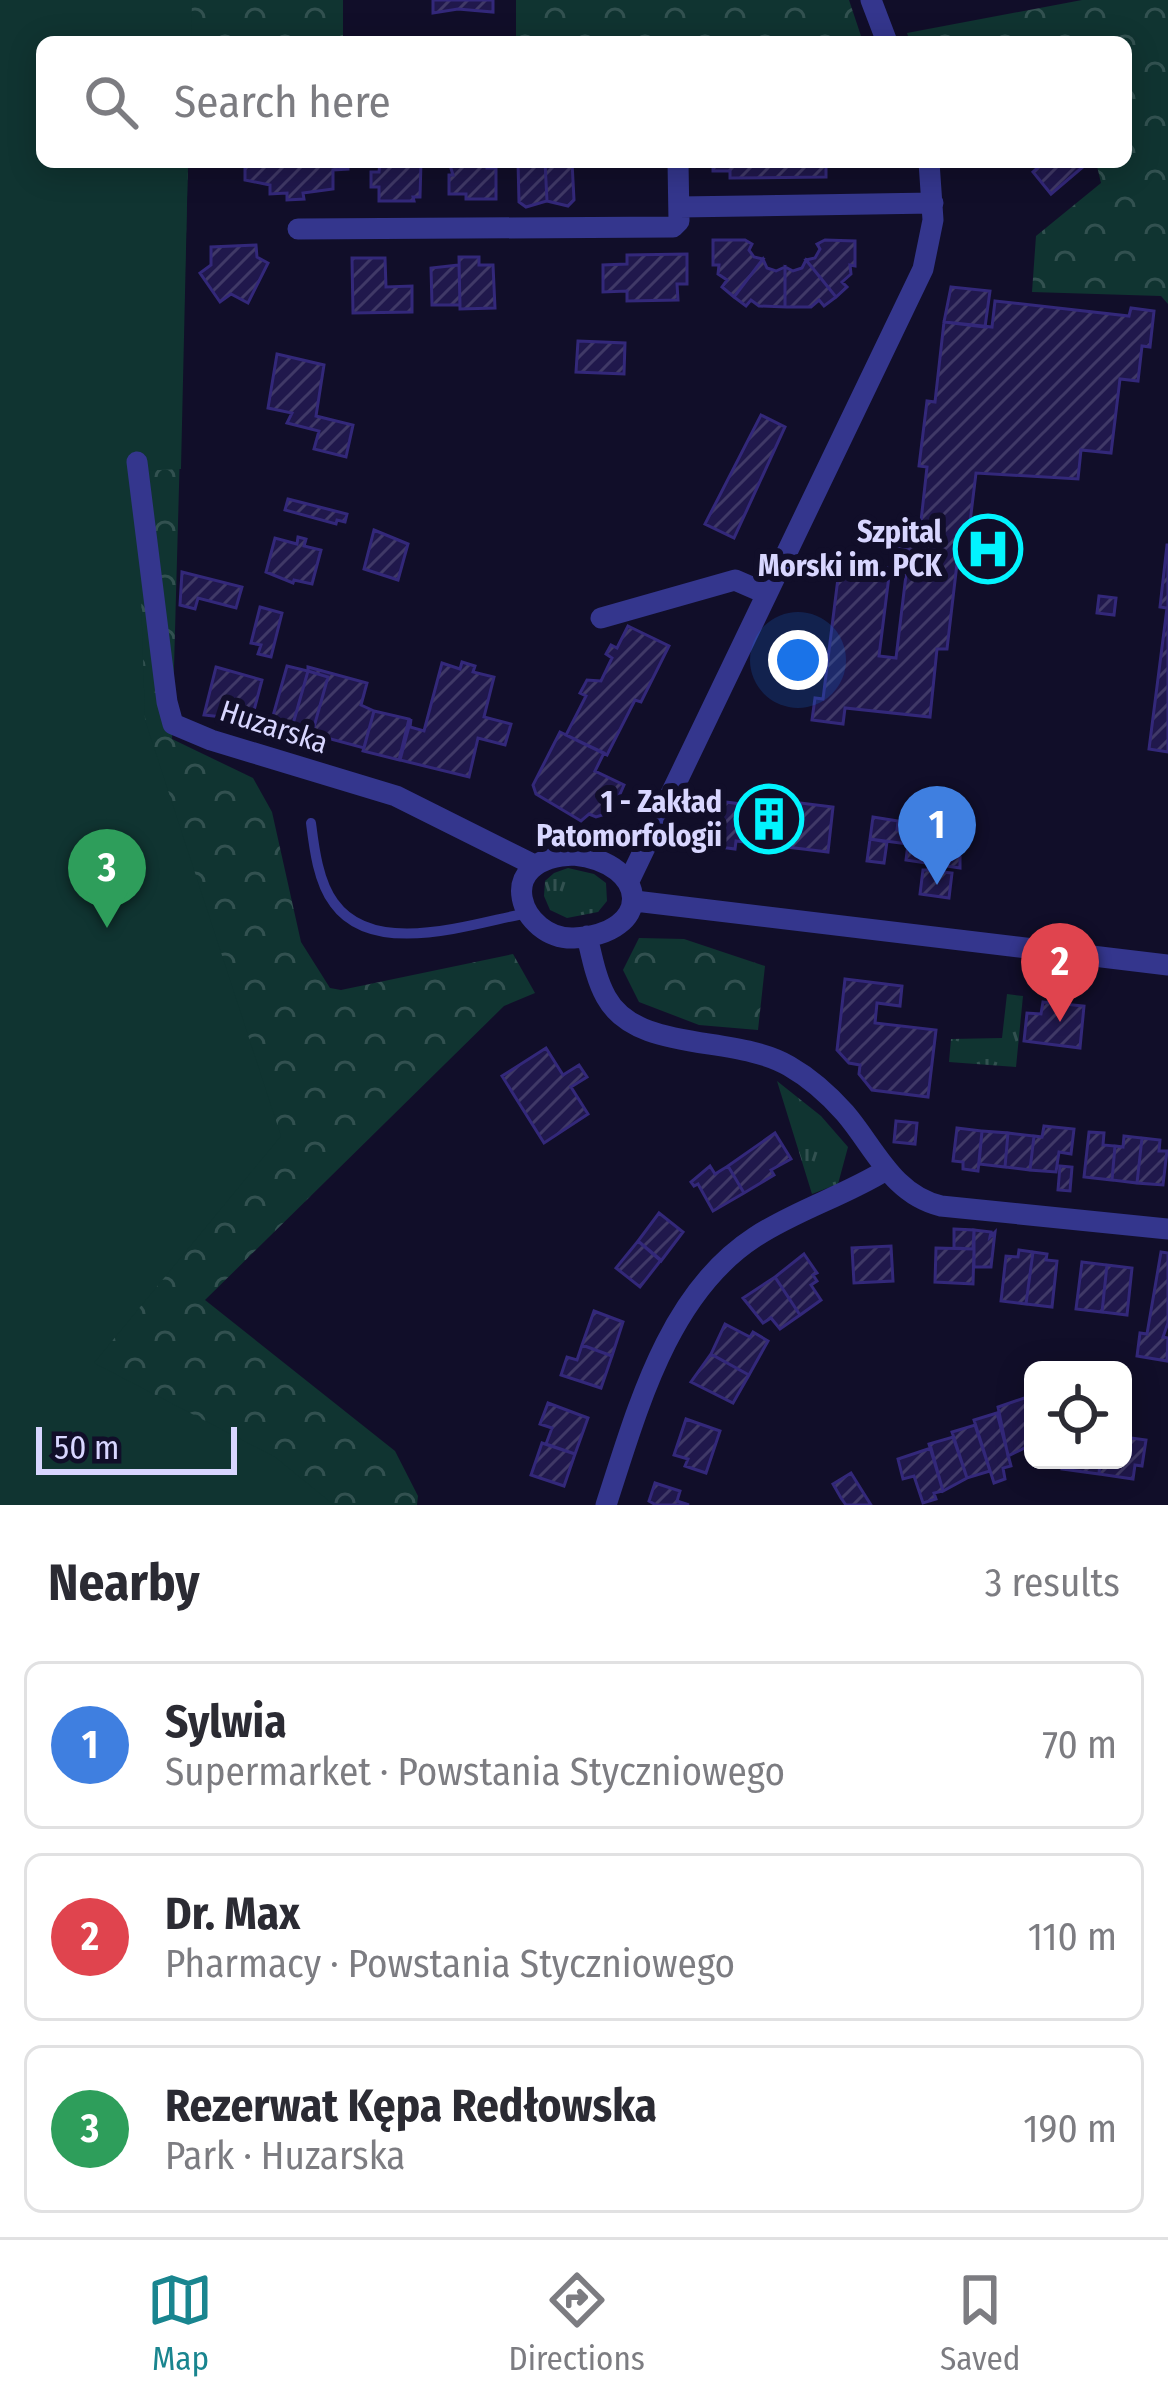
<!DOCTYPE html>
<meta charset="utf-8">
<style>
body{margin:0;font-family:"Fira Sans Condensed",sans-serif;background:#f7f7f7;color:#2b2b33}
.controls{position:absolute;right:36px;bottom:36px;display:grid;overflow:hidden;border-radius:18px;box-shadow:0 6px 30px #0003}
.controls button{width:108px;height:108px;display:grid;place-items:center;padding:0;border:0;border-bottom:3px solid #e1e1e2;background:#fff;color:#2b2b33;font:60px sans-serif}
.scale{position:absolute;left:36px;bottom:30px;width:201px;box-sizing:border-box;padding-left:12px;border:6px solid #d8d6ff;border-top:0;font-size:33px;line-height:42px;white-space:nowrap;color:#d8d6ff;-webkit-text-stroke:9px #110e29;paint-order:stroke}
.you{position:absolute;left:798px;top:660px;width:42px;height:42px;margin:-30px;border:9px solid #fff;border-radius:50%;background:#1a73e8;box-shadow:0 0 0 18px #1a73e833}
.badge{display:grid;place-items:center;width:78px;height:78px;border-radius:50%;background:#19858f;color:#fff;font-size:39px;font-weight:700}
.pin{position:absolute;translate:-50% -99px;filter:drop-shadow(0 3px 6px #0008)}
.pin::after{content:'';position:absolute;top:63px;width:42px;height:36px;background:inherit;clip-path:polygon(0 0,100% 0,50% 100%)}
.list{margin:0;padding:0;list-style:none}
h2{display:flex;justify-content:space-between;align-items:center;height:156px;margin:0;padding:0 48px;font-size:51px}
h2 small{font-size:39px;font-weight:400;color:#7c7c81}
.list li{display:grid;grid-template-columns:78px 1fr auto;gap:36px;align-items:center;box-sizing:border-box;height:168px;margin:0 24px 24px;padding:0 24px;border:3px solid #e1e1e2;border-radius:18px}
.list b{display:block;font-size:45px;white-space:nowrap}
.list p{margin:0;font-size:39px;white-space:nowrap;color:#7c7c81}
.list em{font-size:39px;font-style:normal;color:#7c7c81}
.icon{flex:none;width:66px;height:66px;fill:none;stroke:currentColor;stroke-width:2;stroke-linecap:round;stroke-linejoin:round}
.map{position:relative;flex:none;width:1168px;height:1505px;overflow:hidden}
.search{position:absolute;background:#fff;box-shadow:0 6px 30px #0003;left:36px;right:36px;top:36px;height:132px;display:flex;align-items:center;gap:30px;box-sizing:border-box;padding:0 42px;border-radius:18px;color:#7c7c81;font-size:45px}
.sheet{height:732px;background:#fff}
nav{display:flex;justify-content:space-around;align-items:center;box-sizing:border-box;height:168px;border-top:3px solid #e1e1e2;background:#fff;font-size:33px;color:#7c7c81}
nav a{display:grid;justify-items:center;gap:6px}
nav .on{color:#19858f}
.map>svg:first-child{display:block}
</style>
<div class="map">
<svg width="1168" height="1505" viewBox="0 0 1168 1505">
<defs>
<pattern id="grass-tufts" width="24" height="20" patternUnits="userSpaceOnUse" patternTransform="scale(3)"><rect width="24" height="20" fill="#103431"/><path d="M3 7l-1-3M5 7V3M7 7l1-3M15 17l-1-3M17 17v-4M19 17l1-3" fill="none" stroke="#325150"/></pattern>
<pattern id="forest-crowns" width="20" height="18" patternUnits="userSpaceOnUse" patternTransform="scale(3)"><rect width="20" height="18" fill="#103431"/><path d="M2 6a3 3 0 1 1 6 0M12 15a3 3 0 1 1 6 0" fill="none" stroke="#325150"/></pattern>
<pattern id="building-hatch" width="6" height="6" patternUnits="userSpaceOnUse" patternTransform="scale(3)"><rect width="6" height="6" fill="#20184c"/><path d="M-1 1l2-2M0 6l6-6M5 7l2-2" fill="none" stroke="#403967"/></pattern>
</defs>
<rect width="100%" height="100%" fill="#110e29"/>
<path fill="url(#grass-tufts)" d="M 568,868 L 594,874 L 606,883 L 607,901 L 598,912 L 567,918 L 550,910 L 544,896 L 545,881 L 554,873 Z
M 1007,994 L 1023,996 L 1016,1067 L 949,1062 L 951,1039 L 1002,1038 Z
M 777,1081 L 821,1116 L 848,1147 L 838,1184 L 812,1194 Z"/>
<path fill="url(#forest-crowns)" d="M 0,0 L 343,0 L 343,42 L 42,42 L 42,162 L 188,162 L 172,739 L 253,778 L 272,812 L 301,942 L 330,988 L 341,990 L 513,954 L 535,993 L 504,1006 L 205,1300 L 395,1451 L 418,1496 L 417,1505 L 0,1505 Z
M 516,0 L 849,0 L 863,42 L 516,42 Z
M 1082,0 L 1168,0 L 1168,304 L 1161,296 L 1032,292 L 1036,236 L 1101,183 L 1096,162 L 1126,162 L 1126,42 L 910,42 L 907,33 Z
M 639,938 L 684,939 L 765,966 L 758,1030 L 699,1025 L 639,1002 L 623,970 Z"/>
<path fill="#103431" d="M 0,0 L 192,0 L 191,42 L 42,42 L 42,162 L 188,162 L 181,469 L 137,471 L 145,720 L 281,1136 L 94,1363 L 275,1457 L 334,1505 L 0,1505 Z"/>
<path fill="url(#building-hatch)" stroke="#33287a" stroke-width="3" d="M 433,0 L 493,0 L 493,12 L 458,9 L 433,13 Z
M 245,162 L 348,162 L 348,169 L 333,170 L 333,189 L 303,193 L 304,199 L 287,200 L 287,193 L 270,194 L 270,185 L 245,180 Z
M 380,162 L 421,162 L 420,197 L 413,197 L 414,201 L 379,201 L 379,187 L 371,187 L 371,172 L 379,172 Z
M 449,162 L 487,162 L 487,168 L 496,168 L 496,199 L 466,199 L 466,194 L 449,194 L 449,175 L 453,175 Z
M 518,162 L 545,162 L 547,201 L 526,207 L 519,202 Z
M 545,162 L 572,162 L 574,200 L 568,206 L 547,201 Z
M 713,162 L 826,162 L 826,177 L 730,178 L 730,171 L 713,171 Z
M 1044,162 L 1081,162 L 1084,166 L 1051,194 L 1033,172 Z
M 713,240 L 745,240 L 752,244 L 749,250 L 754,257 L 763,259 L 734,297 L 722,287 L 727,280 L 718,274 L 719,265 L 713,265 Z
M 825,240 L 855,241 L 855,266 L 850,265 L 851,274 L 842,282 L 847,287 L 836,297 L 806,260 L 815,258 L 820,249 L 817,244 Z
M 256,245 L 257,257 L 268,263 L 248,303 L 231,294 L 220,302 L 200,273 L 211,265 L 211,247 Z
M 687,254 L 687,284 L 677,284 L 678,300 L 627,301 L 627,291 L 603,292 L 603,265 L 627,264 L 627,255 Z
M 459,257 L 479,257 L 479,265 L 493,265 L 495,308 L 460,309 Z
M 352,258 L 385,258 L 386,287 L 412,286 L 412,312 L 353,313 Z
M 763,259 L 767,268 L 776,271 L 785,267 L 785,307 L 759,306 L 751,300 L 746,306 L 734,297 Z
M 806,260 L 836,297 L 824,306 L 819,300 L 811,307 L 785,307 L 785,267 L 793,271 L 802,268 Z
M 459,265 L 460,305 L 432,305 L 431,268 Z
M 951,287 L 990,291 L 985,327 L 944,322 Z
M 995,301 L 1129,316 L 1131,308 L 1154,311 L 1150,347 L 1142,346 L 1138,381 L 1120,379 L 1111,453 L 1081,450 L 1078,479 L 976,473 L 968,539 L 960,538 L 947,649 L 937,649 L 930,717 L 845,708 L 843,724 L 812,720 L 815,698 L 823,699 L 840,562 L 890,568 L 879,656 L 896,658 L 909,550 L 887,547 L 889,529 L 920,530 L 927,467 L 919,466 L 927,401 L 935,402 L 944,322 L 992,327 Z
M 578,341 L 625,343 L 624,374 L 576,372 Z
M 277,354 L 324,365 L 316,416 L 353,425 L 346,457 L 314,449 L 319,431 L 287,423 L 292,413 L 268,408 Z
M 761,415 L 785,427 L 734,538 L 705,524 Z
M 288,499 L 347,514 L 345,522 L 337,520 L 336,524 L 285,510 Z
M 374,530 L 408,544 L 398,580 L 364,569 Z
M 298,537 L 306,539 L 304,546 L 321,550 L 312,584 L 294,580 L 293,583 L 266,572 L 275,538 L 297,544 Z
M 1167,545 L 1168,545 L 1168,752 L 1149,749 L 1167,608 L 1160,607 Z
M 182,572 L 242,587 L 236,608 L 198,598 L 195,609 L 180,605 Z
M 1099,596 L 1116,598 L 1114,615 L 1097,613 Z
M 260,607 L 282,613 L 271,657 L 258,654 L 261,645 L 251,643 Z
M 628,626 L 669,646 L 641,702 L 635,700 L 607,755 L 566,735 L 586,696 L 580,693 L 587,680 L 601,681 L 612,658 L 606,654 L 611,645 L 617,648 Z
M 462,662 L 475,666 L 473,672 L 494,677 L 484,717 L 511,724 L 505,745 L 478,738 L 469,777 L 400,760 L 411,719 L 410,727 L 424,731 L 442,663 L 460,669 Z
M 287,666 L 308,671 L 293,724 L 284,722 L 283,726 L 283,721 L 274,719 L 271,723 Z
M 216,667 L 262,680 L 252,718 L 224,712 L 223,717 L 204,715 Z
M 308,667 L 367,683 L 361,705 L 374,711 L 364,748 L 312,734 L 328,677 L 308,671 Z
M 308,671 L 328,677 L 312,734 L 293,724 Z
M 374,711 L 409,719 L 399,760 L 363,751 Z
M 560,732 L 604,753 L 595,771 L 624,785 L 612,812 L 596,817 L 589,814 L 581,821 L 536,794 L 533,785 Z
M 751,797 L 833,807 L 828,852 L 736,841 L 735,849 L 704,845 L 709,800 L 750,805 Z
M 873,817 L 898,821 L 897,830 L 957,836 L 954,856 L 960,857 L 960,868 L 906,860 L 908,844 L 870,839 Z
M 870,839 L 887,842 L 884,863 L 867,861 Z
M 929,864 L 944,866 L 943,872 L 952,873 L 949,898 L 920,894 L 923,870 L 928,870 Z
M 845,979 L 902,986 L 900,1006 L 877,1003 L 875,1023 L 936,1030 L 928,1097 L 872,1090 L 859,1074 L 860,1065 L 849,1063 L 837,1050 Z
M 1043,1002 L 1084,1006 L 1080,1048 L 1024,1041 L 1027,1013 L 1041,1014 Z
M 546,1048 L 563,1075 L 579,1065 L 587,1077 L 571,1087 L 588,1114 L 544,1143 L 502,1076 Z
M 896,1121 L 917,1123 L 915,1144 L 894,1142 Z
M 1044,1126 L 1074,1129 L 1071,1154 L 1059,1152 L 1056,1172 L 1030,1170 L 1034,1136 L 1042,1137 Z
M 957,1128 L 982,1131 L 978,1171 L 963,1169 L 963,1162 L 953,1161 Z
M 982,1131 L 1008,1133 L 1005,1167 L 979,1164 Z
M 1089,1132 L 1104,1133 L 1103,1145 L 1115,1146 L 1112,1180 L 1084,1177 Z
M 775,1133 L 791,1159 L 771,1170 L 774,1175 L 744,1193 L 728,1166 Z
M 1008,1133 L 1034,1136 L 1030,1170 L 1005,1167 Z
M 1124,1136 L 1142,1138 L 1137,1183 L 1112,1180 L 1115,1146 L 1123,1147 Z
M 1142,1138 L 1160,1140 L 1159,1151 L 1167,1151 L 1163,1185 L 1137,1183 Z
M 710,1166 L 715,1174 L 728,1166 L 744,1193 L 713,1211 L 698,1184 L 694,1186 L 691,1182 Z
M 1060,1166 L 1072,1167 L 1070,1191 L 1058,1190 Z
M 659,1213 L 683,1232 L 661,1261 L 638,1241 Z
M 954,1229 L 974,1230 L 973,1249 L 954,1248 Z
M 974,1230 L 991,1232 L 990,1237 L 995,1232 L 991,1267 L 974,1267 Z
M 638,1241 L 661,1260 L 640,1287 L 616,1268 Z
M 891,1246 L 893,1281 L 854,1283 L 852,1248 Z
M 936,1248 L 974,1249 L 973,1284 L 935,1282 Z
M 1019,1250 L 1033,1252 L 1026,1304 L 1001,1301 L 1006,1256 L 1018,1257 Z
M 1033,1252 L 1047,1254 L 1046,1260 L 1057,1261 L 1052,1307 L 1026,1304 Z
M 1161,1252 L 1168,1253 L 1168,1323 L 1163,1337 L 1168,1338 L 1167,1361 L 1137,1356 L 1140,1333 L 1147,1334 Z
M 804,1254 L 817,1273 L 813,1275 L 817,1281 L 811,1285 L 821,1300 L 800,1315 L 775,1277 Z
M 1082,1262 L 1107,1265 L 1102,1312 L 1076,1309 Z
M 1107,1265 L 1132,1268 L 1127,1315 L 1102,1312 Z
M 775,1277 L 800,1315 L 780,1329 L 771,1318 L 763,1323 L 743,1298 Z
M 594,1311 L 623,1322 L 612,1356 L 582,1345 Z
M 725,1324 L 750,1337 L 753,1332 L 768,1341 L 749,1375 L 711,1354 Z
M 582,1345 L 612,1356 L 601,1388 L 561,1375 L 567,1357 L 577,1360 Z
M 711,1354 L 749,1375 L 733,1403 L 691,1382 Z
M 1033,1395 L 1033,1444 L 1008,1456 L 998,1407 Z
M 548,1403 L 588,1418 L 575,1454 L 546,1444 L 552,1428 L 540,1424 Z
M 997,1413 L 1011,1466 L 1003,1468 L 1005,1479 L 994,1483 L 974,1420 Z
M 686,1419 L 720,1431 L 706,1473 L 685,1466 L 688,1459 L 674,1455 Z
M 975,1425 L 990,1471 L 967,1478 L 952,1432 Z
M 953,1437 L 967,1478 L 943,1491 L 929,1444 Z
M 1124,1437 L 1146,1440 L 1142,1466 L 1135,1465 L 1133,1479 L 1099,1474 L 1100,1460 L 1123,1460 Z
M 542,1443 L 575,1454 L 564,1486 L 531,1475 Z
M 931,1448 L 943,1491 L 934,1493 L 936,1499 L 923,1503 L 914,1476 L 903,1479 L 898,1459 Z
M 1064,1460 L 1100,1460 L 1099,1474 L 1062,1469 Z
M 851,1473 L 871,1505 L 846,1505 L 841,1498 L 833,1484 Z
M 655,1483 L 680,1491 L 677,1501 L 689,1505 L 656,1505 L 649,1501 Z"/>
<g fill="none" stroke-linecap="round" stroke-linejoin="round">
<path stroke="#34368d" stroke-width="10" d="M 311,823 C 314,847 318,882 334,903 C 374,959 473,923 528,913"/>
<path stroke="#34368d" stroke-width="21" d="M 871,0 L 887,42
M 679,207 L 933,203
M 298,229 L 673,227 L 679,221 L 678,162
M 137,462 L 167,702 L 173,724 L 211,740 L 396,796 L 532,864
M 601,618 L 735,580 L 765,593
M 574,855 C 650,863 654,934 574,938 C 521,940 489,858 574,855 Z
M 629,881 L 923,269 L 933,220 L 929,162
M 635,901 L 1168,965
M 587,936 C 592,957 596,979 606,997 C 637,1054 735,1034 789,1066 C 810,1078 829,1095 845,1113 C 875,1148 892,1194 941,1206 L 1168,1229
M 606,1505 C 637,1411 667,1294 755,1237 C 796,1210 844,1196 886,1170"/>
</g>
<defs>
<symbol id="hospital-ring" viewBox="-11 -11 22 22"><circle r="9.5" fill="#110e29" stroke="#02f4ff" stroke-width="1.5"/><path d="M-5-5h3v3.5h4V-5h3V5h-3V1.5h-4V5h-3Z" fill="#02f4ff"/></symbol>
<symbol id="building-ring" viewBox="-11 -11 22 22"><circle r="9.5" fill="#110e29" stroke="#02f4ff" stroke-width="1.5"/><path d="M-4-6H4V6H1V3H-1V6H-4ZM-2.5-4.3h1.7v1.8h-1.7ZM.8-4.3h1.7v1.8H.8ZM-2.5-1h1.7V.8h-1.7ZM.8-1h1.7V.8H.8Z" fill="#02f4ff"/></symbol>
</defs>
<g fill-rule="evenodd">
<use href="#hospital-ring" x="950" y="511" width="76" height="76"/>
<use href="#building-ring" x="731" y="781" width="76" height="76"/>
</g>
<g text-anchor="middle" stroke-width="12" stroke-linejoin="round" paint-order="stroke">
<g font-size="30" font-weight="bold" fill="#d8d6ff" stroke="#110e29" text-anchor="end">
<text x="942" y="542">Szpital<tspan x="942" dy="34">Morski im. PCK</tspan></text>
<text x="722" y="812">1 - Zakład<tspan x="722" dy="34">Patomorfologii</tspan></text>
</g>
<g font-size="30" fill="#d8d6ff" stroke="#110e29">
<text transform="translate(274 727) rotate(18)" y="10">Huzarska</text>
</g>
</g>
</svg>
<div class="controls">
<button><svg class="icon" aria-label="locate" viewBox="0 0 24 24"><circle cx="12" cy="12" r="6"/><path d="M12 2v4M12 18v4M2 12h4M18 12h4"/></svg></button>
</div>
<div class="scale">50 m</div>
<div class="you"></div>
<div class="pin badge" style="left:937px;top:885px;background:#3f7fe0">1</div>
<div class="pin badge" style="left:1060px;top:1022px;background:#e0444e">2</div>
<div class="pin badge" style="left:107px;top:928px;background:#2e9e5b">3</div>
<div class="search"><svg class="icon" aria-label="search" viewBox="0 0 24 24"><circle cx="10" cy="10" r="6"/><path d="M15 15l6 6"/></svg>Search here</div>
</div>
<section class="sheet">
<h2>Nearby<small>3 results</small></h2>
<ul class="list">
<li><span class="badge" style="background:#3f7fe0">1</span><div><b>Sylwia</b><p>Supermarket · Powstania Styczniowego</p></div><em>70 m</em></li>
<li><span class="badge" style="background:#e0444e">2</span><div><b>Dr. Max</b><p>Pharmacy · Powstania Styczniowego</p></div><em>110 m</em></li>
<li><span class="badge" style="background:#2e9e5b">3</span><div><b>Rezerwat Kępa Redłowska</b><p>Park · Huzarska</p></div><em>190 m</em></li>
</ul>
</section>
<nav>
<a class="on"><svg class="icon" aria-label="map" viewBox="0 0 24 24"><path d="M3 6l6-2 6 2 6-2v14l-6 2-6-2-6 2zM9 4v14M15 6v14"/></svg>Map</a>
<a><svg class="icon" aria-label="directions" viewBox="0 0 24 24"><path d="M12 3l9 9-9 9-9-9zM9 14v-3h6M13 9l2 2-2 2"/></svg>Directions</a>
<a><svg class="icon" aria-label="saved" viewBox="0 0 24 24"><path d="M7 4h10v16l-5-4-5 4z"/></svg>Saved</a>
</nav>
